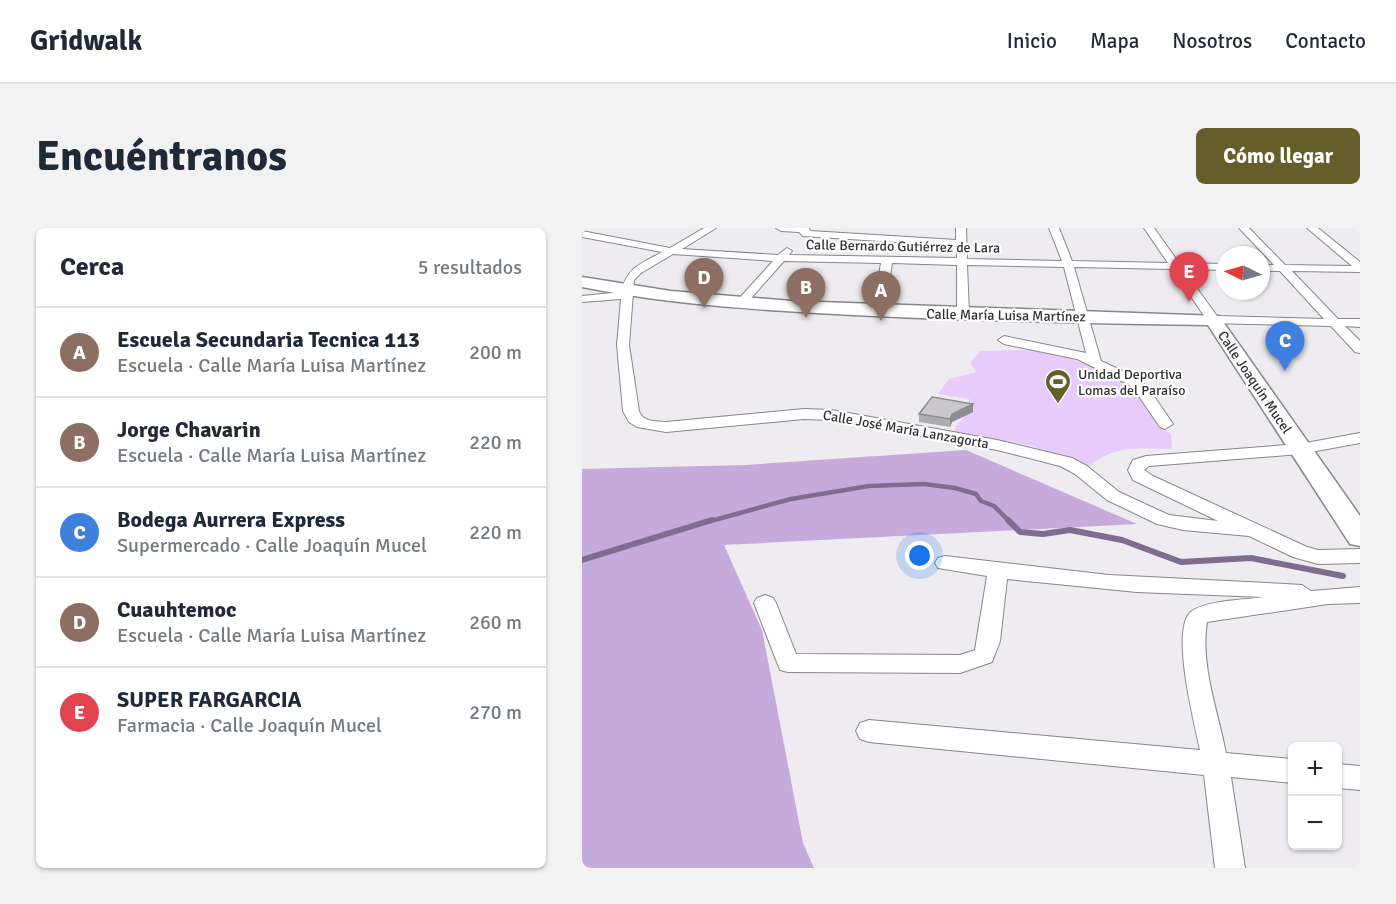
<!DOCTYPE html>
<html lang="es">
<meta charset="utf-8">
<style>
body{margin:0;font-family:Signika,sans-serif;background:#f2f2f3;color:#1f2937}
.controls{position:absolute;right:18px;bottom:18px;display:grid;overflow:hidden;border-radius:9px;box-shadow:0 2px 4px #0004}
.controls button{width:54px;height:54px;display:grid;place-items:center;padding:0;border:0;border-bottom:2px solid #e0e1e3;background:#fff;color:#1f2937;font:30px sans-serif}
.compass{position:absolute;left:634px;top:18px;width:54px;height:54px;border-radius:50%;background:#fff;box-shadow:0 2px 4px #0004;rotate:275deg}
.you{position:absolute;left:338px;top:328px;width:21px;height:21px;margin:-15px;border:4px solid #fff;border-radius:50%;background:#1a73e8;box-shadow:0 0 0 9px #1a73e833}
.badge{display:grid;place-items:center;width:39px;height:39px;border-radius:50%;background:#665e2a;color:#fff;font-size:20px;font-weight:700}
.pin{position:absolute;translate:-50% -50px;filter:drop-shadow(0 2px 3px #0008)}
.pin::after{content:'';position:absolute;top:32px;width:21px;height:18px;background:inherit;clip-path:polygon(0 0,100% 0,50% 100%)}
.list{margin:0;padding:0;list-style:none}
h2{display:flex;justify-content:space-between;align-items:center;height:78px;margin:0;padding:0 24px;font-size:26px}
h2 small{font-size:20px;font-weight:400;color:#747a83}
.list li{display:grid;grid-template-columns:39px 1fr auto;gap:18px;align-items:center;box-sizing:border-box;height:90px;padding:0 24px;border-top:2px solid #e0e1e3}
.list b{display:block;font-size:22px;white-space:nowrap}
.list p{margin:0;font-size:20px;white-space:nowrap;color:#747a83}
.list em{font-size:20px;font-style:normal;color:#747a83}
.map{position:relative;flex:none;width:778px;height:640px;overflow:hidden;border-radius:9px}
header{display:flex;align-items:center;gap:36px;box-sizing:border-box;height:84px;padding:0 30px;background:#fff;border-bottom:2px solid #e0e1e3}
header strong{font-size:28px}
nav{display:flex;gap:33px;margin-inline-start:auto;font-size:21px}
.intro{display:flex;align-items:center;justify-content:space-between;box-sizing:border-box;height:144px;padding:0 36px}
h1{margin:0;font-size:42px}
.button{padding:15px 27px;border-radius:9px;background:#665e2a;color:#fff;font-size:21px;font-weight:700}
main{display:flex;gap:36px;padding:0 36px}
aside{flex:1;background:#fff;border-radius:9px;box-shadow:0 2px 4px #0004}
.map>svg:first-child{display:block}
</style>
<header>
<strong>Gridwalk</strong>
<nav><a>Inicio</a><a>Mapa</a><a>Nosotros</a><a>Contacto</a></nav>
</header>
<div class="intro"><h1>Encuéntranos</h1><a class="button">Cómo llegar</a></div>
<main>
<aside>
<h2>Cerca<small>5 resultados</small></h2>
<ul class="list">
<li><span class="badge" style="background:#8d6e63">A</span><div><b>Escuela Secundaria Tecnica 113</b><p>Escuela · Calle María Luisa Martínez</p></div><em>200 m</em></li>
<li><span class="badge" style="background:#8d6e63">B</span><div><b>Jorge Chavarin</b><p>Escuela · Calle María Luisa Martínez</p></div><em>220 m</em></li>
<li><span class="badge" style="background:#3f7fe0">C</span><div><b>Bodega Aurrera Express</b><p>Supermercado · Calle Joaquín Mucel</p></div><em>220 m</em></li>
<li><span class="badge" style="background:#8d6e63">D</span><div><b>Cuauhtemoc</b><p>Escuela · Calle María Luisa Martínez</p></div><em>260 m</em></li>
<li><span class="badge" style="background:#e0444e">E</span><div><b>SUPER FARGARCIA</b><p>Farmacia · Calle Joaquín Mucel</p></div><em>270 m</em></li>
</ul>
</aside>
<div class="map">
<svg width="778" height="640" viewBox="0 0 778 640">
<rect width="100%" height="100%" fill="#eeecf0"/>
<path fill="#e7cbfd" d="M 449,122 L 496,133 L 552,157 L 579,198 L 589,206 L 590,221 C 559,221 533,216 508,238 L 465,227 L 451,218 L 372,205 L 374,198 L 387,183 L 387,171 L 356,166 L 367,151 L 395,144 L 388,135 L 398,123 Z"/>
<path fill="#c6aadc" d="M 384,222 L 555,296 L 142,317 L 180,402 L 221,615 L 232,640 L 0,640 L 0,241 L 163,237 Z"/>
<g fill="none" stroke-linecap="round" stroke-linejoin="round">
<path stroke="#7f6c8e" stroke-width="4.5" d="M 125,294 L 209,271 L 287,258 L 342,256 L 373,260 L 394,266 L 399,273 L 412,278 L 428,294"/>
<path stroke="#7f6c8e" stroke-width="6" d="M 426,292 L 438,304 L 461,306 L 488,302 L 540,312 L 599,334 L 669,330 L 761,348
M 0,332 L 130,292"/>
<defs>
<path id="street" d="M 122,0 L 134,0 L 100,21 L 196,27 L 205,20 L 210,23 L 207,27 L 375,30 L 375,18 L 221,8 L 217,4 L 199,3 L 194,0 L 227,0 L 228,3 L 374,12 L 374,0 L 384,0 L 385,31 L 480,33 L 467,0 L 477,0 L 490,33 L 586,35 L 562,0 L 572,0 L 597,35 L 643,36 L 643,42 L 601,41 L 635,88 L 742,91 L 698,43 L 679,43 L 679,37 L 692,37 L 657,0 L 667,0 L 703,37 L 770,38 L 725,0 L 736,0 L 778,34 L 778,44 L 710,43 L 756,91 L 778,91 L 778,99 L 763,98 L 778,113 L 778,125 L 773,124 L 749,98 L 627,95 L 590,41 L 492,39 L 519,133 L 556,150 L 567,161 L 591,196 L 583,201 L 578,199 L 556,167 L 546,156 L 495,131 L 422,116 L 416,112 L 422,108 L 504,125 L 482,39 L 385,37 L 387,86 L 381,90 L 375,86 L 375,37 L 310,35 L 303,83 L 297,87 L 291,83 L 299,35 L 202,33 L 163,77 L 159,78 L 153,75 L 191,33 L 91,26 L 59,45 L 52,52 L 47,117 L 57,183 C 61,194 73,193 84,194 L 222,181 L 250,182 L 415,212 L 490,230 L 505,238 L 537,264 L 587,287 L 636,293 L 551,252 L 546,242 L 551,232 L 564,228 L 718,216 L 778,205 L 778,215 L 718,226 L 567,238 L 562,242 L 571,248 L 725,319 L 736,322 L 778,321 L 778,335 L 736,336 L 711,329 L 667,308 L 601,302 L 575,296 L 525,272 L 493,246 L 478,238 L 415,222 L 250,192 L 222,191 L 84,204 L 55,199 L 47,194 L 41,183 L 35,117 L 39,71 L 0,74 L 0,68 L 40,64 C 43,40 61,35 80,24 L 0,9 L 0,3 L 88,20 Z
M 363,328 L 527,347 L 703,356 L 720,357 L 729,363 L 778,359 L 778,375 L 746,376 L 625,394 C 618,437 636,483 644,525 L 710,531 L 710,555 L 649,549 L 663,640 L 633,640 L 622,547 L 287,514 L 278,511 L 274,503 L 278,495 L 287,492 L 618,522 C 613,497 587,398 610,383 C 626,372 663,372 682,369 L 555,364 L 425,351 L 418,413 L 410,434 L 378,445 L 206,444 L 198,442 L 172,375 L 175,370 L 183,367 L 191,370 L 194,375 L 214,426 L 378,427 L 393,422 L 405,348 L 356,340 L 353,335 L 356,330 Z
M 756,536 L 778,538 L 778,562 L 756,560 Z"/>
<path id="secondary" d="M 0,49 L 89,63 L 210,73 L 637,88 L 778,288 L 778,318 L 768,316 L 626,97 C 507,95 389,93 271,87 C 180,82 89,77 0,59 Z"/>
</defs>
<use href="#street" stroke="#878689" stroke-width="2"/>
<use href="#secondary" stroke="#878689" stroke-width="3"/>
<use href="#street" fill="#fff" fill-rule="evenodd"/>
<use href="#secondary" fill="#fff" fill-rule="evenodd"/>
</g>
<path fill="#aeacaf" d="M 391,184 L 370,194 L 368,199 L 337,194 L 337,186 Z"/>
<path fill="#8d8c8e" d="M 391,176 L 391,184 L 370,194 L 368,199 L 368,191 L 370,186 Z"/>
<path fill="#cac8cb" stroke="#8d8c8e" stroke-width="1.5" d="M 350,169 L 391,176 L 370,186 L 368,191 L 337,186 Z"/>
<defs>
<symbol id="stadium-pin" viewBox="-11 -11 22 30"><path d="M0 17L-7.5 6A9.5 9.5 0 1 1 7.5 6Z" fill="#665e2a" stroke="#fff"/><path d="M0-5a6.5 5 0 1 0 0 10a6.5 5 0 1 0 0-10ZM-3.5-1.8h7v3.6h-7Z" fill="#fff"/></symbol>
</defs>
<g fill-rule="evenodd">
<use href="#stadium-pin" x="461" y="139" width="30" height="40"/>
</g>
<g text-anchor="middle" stroke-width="4.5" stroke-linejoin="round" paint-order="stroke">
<g font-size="14" fill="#333233" stroke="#fff">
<text transform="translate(321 18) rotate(1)" y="5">Calle Bernardo Gutiérrez de Lara</text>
<text transform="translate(424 87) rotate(1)" y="5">Calle María Luisa Martínez</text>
<text transform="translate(673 154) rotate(56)" y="5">Calle Joaquín Mucel</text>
<text transform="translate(324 201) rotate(10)" y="5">Calle José María Lanzagorta</text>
</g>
<g font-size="14" fill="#333233" stroke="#fff" text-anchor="start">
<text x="496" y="151">Unidad Deportiva<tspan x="496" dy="16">Lomas del Paraíso</tspan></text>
</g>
</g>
</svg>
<div class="controls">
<button>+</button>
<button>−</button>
</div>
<svg class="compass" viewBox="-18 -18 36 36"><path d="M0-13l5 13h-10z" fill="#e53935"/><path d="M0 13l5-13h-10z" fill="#747a83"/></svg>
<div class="you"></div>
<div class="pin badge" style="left:299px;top:93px;background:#8d6e63">A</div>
<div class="pin badge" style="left:224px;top:90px;background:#8d6e63">B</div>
<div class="pin badge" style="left:703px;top:143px;background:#3f7fe0">C</div>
<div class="pin badge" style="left:122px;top:80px;background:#8d6e63">D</div>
<div class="pin badge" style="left:607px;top:74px;background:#e0444e">E</div>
</div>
</main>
